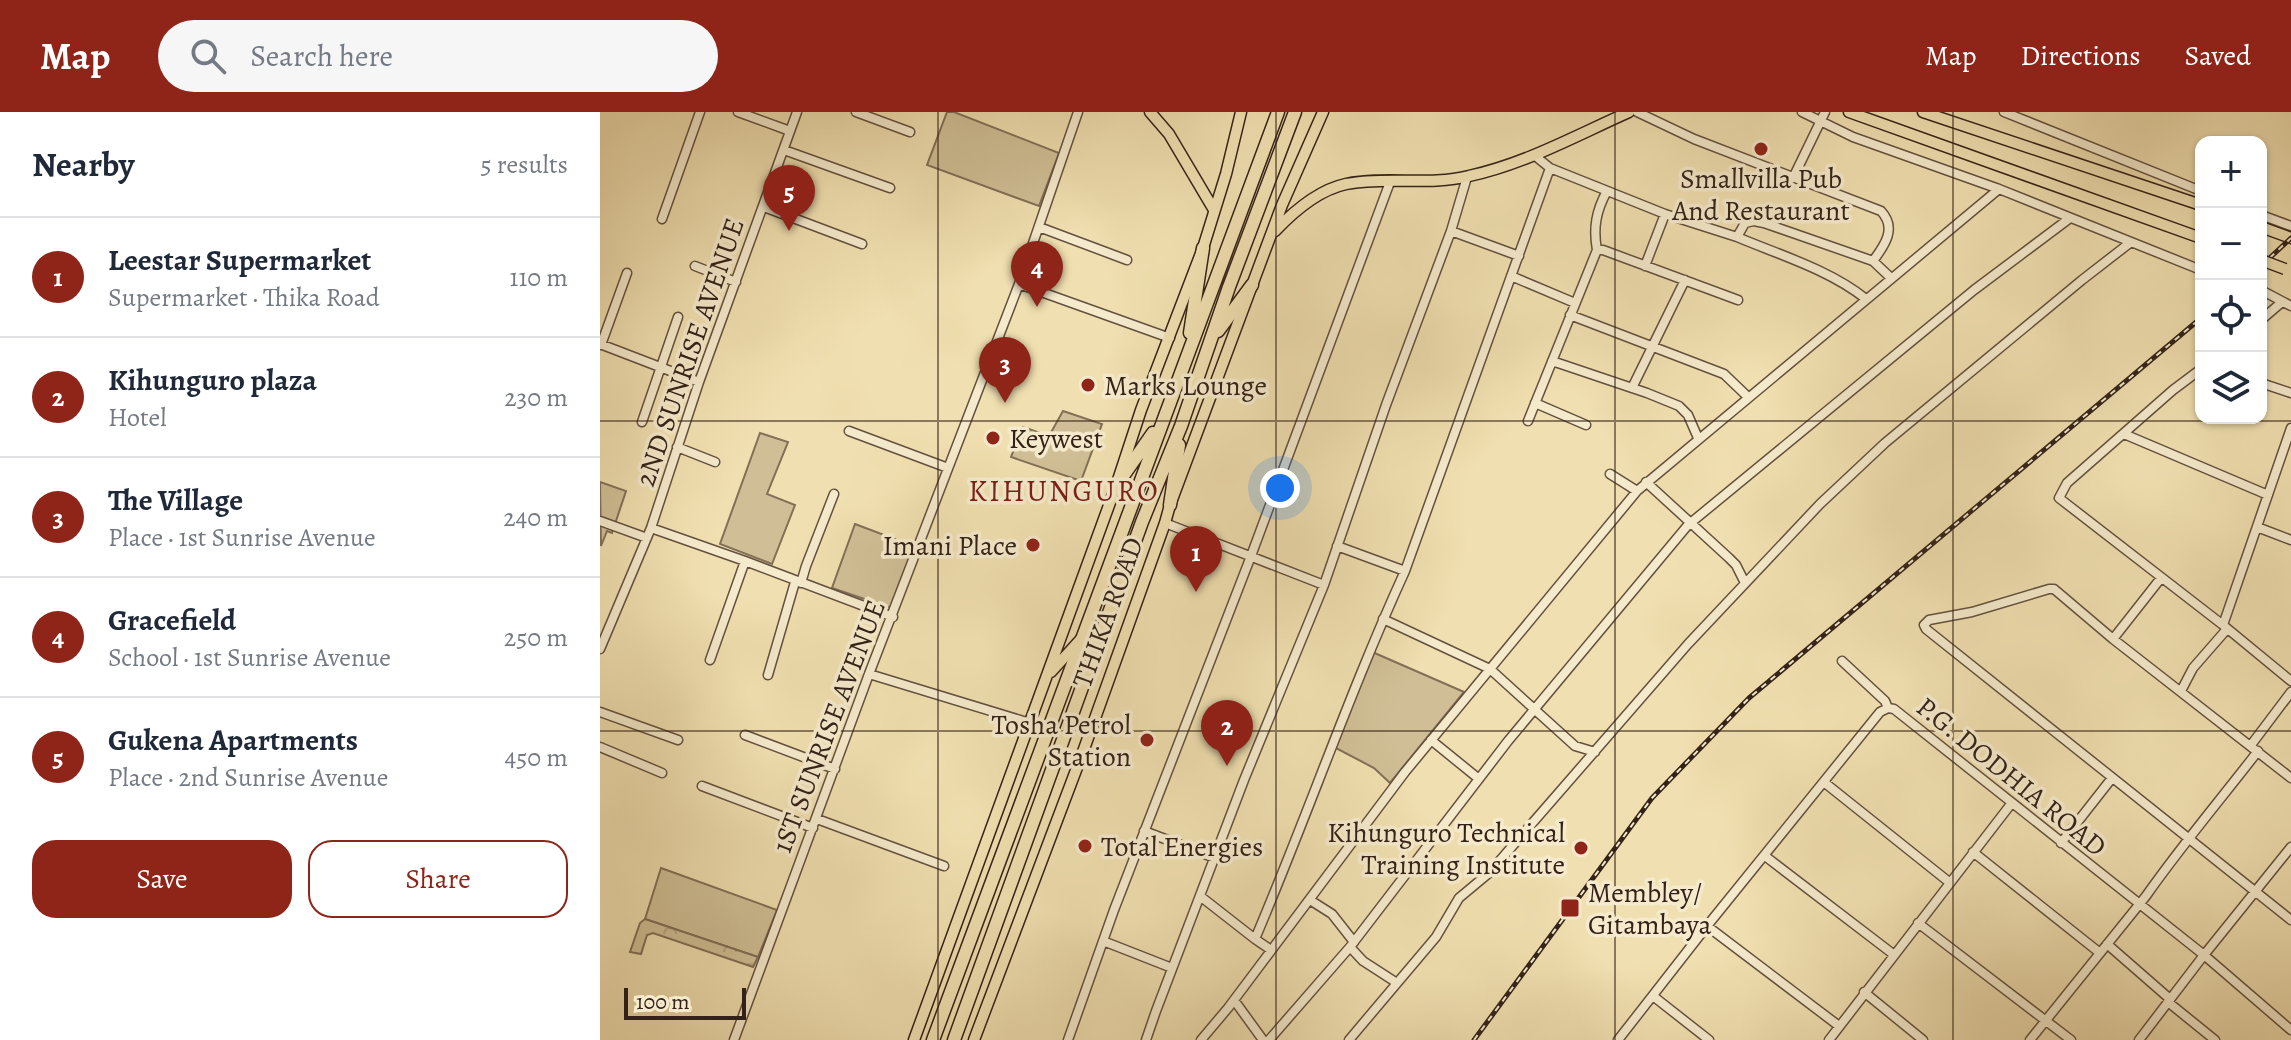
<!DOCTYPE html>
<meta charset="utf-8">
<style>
body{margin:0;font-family:Alegreya,serif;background:#f6f6f7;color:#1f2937}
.controls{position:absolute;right:24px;top:24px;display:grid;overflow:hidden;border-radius:16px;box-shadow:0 2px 6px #0004}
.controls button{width:72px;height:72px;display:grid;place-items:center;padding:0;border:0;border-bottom:2px solid #e0e1e3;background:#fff;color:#1f2937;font:40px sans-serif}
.scale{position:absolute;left:24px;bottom:20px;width:122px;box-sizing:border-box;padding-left:8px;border:4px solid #342218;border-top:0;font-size:22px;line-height:28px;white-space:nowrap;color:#342218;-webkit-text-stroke:6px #f5eacc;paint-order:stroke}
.you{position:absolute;left:680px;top:376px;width:28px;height:28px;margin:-20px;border:6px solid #fff;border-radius:50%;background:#1a73e8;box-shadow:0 0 0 12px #1a73e833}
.badge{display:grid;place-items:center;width:52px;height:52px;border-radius:50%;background:#8f2418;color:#fff;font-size:26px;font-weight:700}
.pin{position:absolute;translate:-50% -66px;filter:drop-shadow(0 2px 4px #0008)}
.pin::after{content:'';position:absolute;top:42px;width:28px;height:24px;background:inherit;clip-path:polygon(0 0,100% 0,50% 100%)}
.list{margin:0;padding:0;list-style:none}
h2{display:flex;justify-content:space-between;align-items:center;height:104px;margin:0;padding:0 32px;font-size:34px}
h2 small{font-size:26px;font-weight:400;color:#747a83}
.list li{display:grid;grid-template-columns:52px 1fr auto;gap:24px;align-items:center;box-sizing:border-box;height:120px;padding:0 32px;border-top:2px solid #e0e1e3}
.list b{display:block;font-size:30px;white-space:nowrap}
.list p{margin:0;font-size:26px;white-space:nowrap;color:#747a83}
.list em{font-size:26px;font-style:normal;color:#747a83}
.actions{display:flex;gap:16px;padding:24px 32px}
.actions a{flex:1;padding:18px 0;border:2px solid #8f2418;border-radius:24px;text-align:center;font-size:28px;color:#8f2418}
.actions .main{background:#8f2418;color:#fff}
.icon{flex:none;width:44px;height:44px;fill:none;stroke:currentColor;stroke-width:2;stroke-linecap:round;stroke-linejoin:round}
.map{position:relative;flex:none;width:1691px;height:928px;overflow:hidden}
header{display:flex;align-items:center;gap:48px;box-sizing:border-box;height:112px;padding:0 40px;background:#8f2418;color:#fff}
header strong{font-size:38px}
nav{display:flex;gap:44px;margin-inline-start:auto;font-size:28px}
.search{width:560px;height:72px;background:#f6f6f7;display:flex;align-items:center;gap:20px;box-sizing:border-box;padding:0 28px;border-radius:44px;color:#747a83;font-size:30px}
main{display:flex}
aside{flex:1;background:#fff}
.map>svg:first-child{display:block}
</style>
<header>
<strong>Map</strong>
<div class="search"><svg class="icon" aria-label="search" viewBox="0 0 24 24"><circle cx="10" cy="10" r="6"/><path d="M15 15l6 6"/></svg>Search here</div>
<nav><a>Map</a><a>Directions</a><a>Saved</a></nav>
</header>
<main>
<aside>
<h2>Nearby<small>5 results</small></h2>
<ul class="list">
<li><span class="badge">1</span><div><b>Leestar Supermarket</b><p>Supermarket · Thika Road</p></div><em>110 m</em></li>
<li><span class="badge">2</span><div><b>Kihunguro plaza</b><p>Hotel</p></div><em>230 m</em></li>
<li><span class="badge">3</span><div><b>The Village</b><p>Place · 1st Sunrise Avenue</p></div><em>240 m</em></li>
<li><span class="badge">4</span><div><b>Gracefield</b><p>School · 1st Sunrise Avenue</p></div><em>250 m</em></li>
<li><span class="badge">5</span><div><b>Gukena Apartments</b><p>Place · 2nd Sunrise Avenue</p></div><em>450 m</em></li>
</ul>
<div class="actions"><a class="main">Save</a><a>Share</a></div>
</aside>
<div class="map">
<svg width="1691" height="928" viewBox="0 0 1691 928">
<defs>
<pattern id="forest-crowns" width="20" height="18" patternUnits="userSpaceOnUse" patternTransform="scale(2)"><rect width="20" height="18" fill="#d0bf96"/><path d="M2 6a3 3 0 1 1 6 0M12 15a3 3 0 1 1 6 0" fill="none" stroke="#b3a481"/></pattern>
</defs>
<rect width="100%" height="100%" fill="#f0dfb0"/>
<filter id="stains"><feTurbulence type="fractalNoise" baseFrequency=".0025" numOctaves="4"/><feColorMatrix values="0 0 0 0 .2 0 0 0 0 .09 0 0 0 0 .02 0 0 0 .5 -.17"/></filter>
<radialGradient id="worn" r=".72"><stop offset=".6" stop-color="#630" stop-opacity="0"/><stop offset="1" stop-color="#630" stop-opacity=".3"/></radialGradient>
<path fill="#d0bf96" stroke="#827057" stroke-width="2" d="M 347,0 L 354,0 L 459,41 L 439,94 L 327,53 Z
M 463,299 L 502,312 L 481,369 L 411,345 L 423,315 L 449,324 Z
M 160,321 L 188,330 L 167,382 L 195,393 L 172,452 L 120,432 Z
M 0,370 L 26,379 L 12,421 L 7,419 L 1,434 Z
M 255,412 L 316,435 L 291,496 L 232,476 Z
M 770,539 L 864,580 L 790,671 L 774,656 L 732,634 Z
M 61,756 L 177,798 L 158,845 L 45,807 Z"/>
<path fill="url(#forest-crowns)" stroke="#827057" stroke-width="2" d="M 45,807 L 158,845 L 153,855 L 53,821 L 47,823 L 41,842 L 30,840 L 40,811 Z"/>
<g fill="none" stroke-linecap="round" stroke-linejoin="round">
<defs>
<path id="minor" d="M 138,0 L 190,19
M 256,0 L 310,20
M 1037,0 L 1094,27 L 1281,99 C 1297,116 1285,133 1273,149
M 1202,0 L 1253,25 L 1399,77 L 1601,158
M 1404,0 L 1601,79
M 184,38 L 290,76
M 934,43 L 950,56 L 1065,102 L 1137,125 L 1145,111 L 1154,109 L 1164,111 L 1273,149 L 1291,166
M 1193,66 L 1225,0
M 164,95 L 262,132
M 1661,103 L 1691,114
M 62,107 L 100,0
M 439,115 L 527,148
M 851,119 L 919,144
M 1137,125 C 1180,143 1230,158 1266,187
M 997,138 C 993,116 996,99 1007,79
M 95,154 L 136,170
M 1045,154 L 1065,102
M 911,164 L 975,191
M 419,172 L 570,226
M 1661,178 L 1691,194
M 970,203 L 1124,262 L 1148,285
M 1661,208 L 1682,190
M 0,232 L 99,270
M 1,233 L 27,161
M 952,249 L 1047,281 L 1079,294 L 1088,303 L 1098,326
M 1601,257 L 1573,278 L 1467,371 L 1459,386 L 1623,513 L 1691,569
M 1661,271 L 1691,281
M 1032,276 L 1085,168
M 935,291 L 986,313
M 928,309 L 997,138 L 1003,138 L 1138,188
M 42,310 L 78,205
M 249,319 L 348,356
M 1524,322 L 1668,383
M 77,335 L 115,350
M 1010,362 L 1037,379
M 1046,370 L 1129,446 L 1136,453 L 1145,471
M 0,409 L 47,426
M 565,411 L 724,473
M 1657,415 L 1691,428
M 51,416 L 145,449 L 293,505
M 737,434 L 805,459
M 201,471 L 206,454 L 234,382
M 783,507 L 890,557 L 975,634 L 995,640
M 1623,513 L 1691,316
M 1513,527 L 1561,466
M 0,537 L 51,416 L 99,270 L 197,0
M 110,548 L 145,449
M 1242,549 L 1285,589 L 1288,596
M 269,562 L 430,611
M 168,563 L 195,470
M 1581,579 L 1593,556 L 1627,517
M 0,600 L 78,628
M 145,623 L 235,657
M 831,628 L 879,667
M 1651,633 L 1691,580
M 0,635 L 62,661
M 1691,666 L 1513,527 L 1454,477 L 1449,477 L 1372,500 L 1329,508 L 1324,513 L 1326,517 L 1691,808
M 1225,671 L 1349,770
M 102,674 L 213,716
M 217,707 L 344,754
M 544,719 L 615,746
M 1461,731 L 1512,666
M 1373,740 L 1500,841
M 1165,744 L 1293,842
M 600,784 L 655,827
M 710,788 L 732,802 L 754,830
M 1318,811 L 1471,928
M 1107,814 L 1239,914
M 503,829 L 572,856
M 1507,832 L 1570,887
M 750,835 L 763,849 L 797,871
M 671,838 L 655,827 C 707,705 750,579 805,459 L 950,56
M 1264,880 L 1323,928
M 1053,884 L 1109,928
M 634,888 L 663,928
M 1568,890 L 1615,928
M 134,928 L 269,562 L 419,172 L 478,0
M 468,928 L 514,798 L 651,444 L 790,70
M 546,928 L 556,899 L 644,668 L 724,473 L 786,293 L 851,119 L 867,65
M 601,928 L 628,896 L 805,660 L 1037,379 L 1399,77
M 669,928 L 750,835 L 908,629 L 1088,413 L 1374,178 L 1470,106
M 749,928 L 836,825 L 859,786 L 889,761 L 1088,532 L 1220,392 L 1285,331 L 1482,168 L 1531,130
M 1018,928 L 1107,814 L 1280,600 L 1288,596 L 1294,597 L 1604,843 L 1691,918
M 1229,928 L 1411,692
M 1430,928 L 1546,784 C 1581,734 1621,687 1658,639
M 1539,928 L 1604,843 L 1691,735"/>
<path id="major" d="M 550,0 L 569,22 L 614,98
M 1249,0 L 1601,126
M 1323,0 L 1601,93
M 1661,115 L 1691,126
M 675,119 C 694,99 718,78 746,72 C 786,64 829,74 869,64 C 925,52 977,23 1029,0
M 451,560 L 480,528
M 314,928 L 516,374 L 541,298 L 603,136 L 626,62 L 641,0
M 374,928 L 484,637 L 565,411 L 570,393 L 682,93 L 723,0"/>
<path id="highway" d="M 618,219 L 652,173
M 590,221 L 603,136
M 516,374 L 553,321
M 570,393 L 579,333
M 333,928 L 678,0
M 354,928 L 542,410 L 581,314 L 629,175 L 695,0"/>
</defs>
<use href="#minor" stroke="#63513e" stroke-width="11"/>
<use href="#major" stroke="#342218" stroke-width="13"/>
<use href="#highway" stroke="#342218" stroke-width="15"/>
<use href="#minor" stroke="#f5eacc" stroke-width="8"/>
<use href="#major" stroke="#f0dfb0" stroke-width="10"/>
<use href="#highway" stroke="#f0dfb0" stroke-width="12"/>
<defs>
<path id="rail" d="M 1661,154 L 1691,126
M 874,928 L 1052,686 L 1149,586 L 1601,206"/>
</defs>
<use href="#rail" stroke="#342218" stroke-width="5"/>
<use href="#rail" stroke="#f5eacc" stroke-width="2" stroke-dasharray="6" stroke-linecap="butt"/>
<defs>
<path id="major-bridge" d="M 1661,148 L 1685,157"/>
</defs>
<use href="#major-bridge" stroke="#342218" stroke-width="13" stroke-linecap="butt"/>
<use href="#major-bridge" stroke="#f0dfb0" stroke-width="10"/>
</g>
<path fill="none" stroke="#342218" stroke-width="2" stroke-opacity="0.55" d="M 338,0 L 338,928M 676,0 L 676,928M 1015,0 L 1015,928M 1353,0 L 1353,928M 0,309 L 1691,309M 0,619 L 1691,619"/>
<g fill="#8f2418" stroke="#f5eacc" stroke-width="3">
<circle cx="1161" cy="37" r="8"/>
<circle cx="488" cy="273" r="8"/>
<circle cx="393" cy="326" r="8"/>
<circle cx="433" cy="433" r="8"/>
<circle cx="547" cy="628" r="8"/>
<circle cx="485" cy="734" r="8"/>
<circle cx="981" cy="736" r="8"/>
<rect x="960" y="786" width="20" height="20" rx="4"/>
</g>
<g text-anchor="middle" stroke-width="7" stroke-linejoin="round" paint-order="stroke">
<g font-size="28" fill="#342218" stroke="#f5eacc" text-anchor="start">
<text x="1161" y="76" text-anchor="middle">Smallvilla Pub<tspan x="1161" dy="32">And Restaurant</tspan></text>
<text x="504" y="283">Marks Lounge</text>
<text x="409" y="336">Keywest</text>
<text x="417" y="443" text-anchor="end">Imani Place</text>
<text x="531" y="622" text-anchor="end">Tosha Petrol<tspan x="531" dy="32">Station</tspan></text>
<text x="965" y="730" text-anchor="end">Kihunguro Technical<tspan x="965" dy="32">Training Institute</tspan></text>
<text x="501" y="744">Total Energies</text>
<text x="988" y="790">Membley/<tspan x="988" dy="32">Gitambaya</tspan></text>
</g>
<g font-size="28" fill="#342218" stroke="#f5eacc">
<text transform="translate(89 240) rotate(-71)" y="10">2ND SUNRISE AVENUE</text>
<text transform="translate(507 500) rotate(-70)" y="10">THIKA ROAD</text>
<text transform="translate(228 614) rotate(-69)" y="10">1ST SUNRISE AVENUE</text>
<text transform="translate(1412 664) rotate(39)" y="10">P.G. DODHIA ROAD</text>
</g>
<g font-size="30" letter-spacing="2" fill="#7a1f14" stroke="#f5eacc">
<text x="464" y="389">KIHUNGURO</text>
</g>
</g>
<rect width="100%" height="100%" filter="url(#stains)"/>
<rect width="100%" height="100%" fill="url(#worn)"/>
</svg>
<div class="controls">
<button>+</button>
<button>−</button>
<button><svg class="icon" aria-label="locate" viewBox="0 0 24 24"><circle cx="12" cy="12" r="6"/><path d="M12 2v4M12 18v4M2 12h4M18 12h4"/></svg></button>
<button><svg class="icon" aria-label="layers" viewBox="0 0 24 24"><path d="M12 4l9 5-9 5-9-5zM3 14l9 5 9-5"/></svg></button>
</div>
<div class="scale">100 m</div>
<div class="you"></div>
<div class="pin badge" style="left:596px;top:480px">1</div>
<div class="pin badge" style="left:627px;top:654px">2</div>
<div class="pin badge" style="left:405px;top:291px">3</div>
<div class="pin badge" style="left:437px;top:195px">4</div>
<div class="pin badge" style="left:189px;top:119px">5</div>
</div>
</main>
